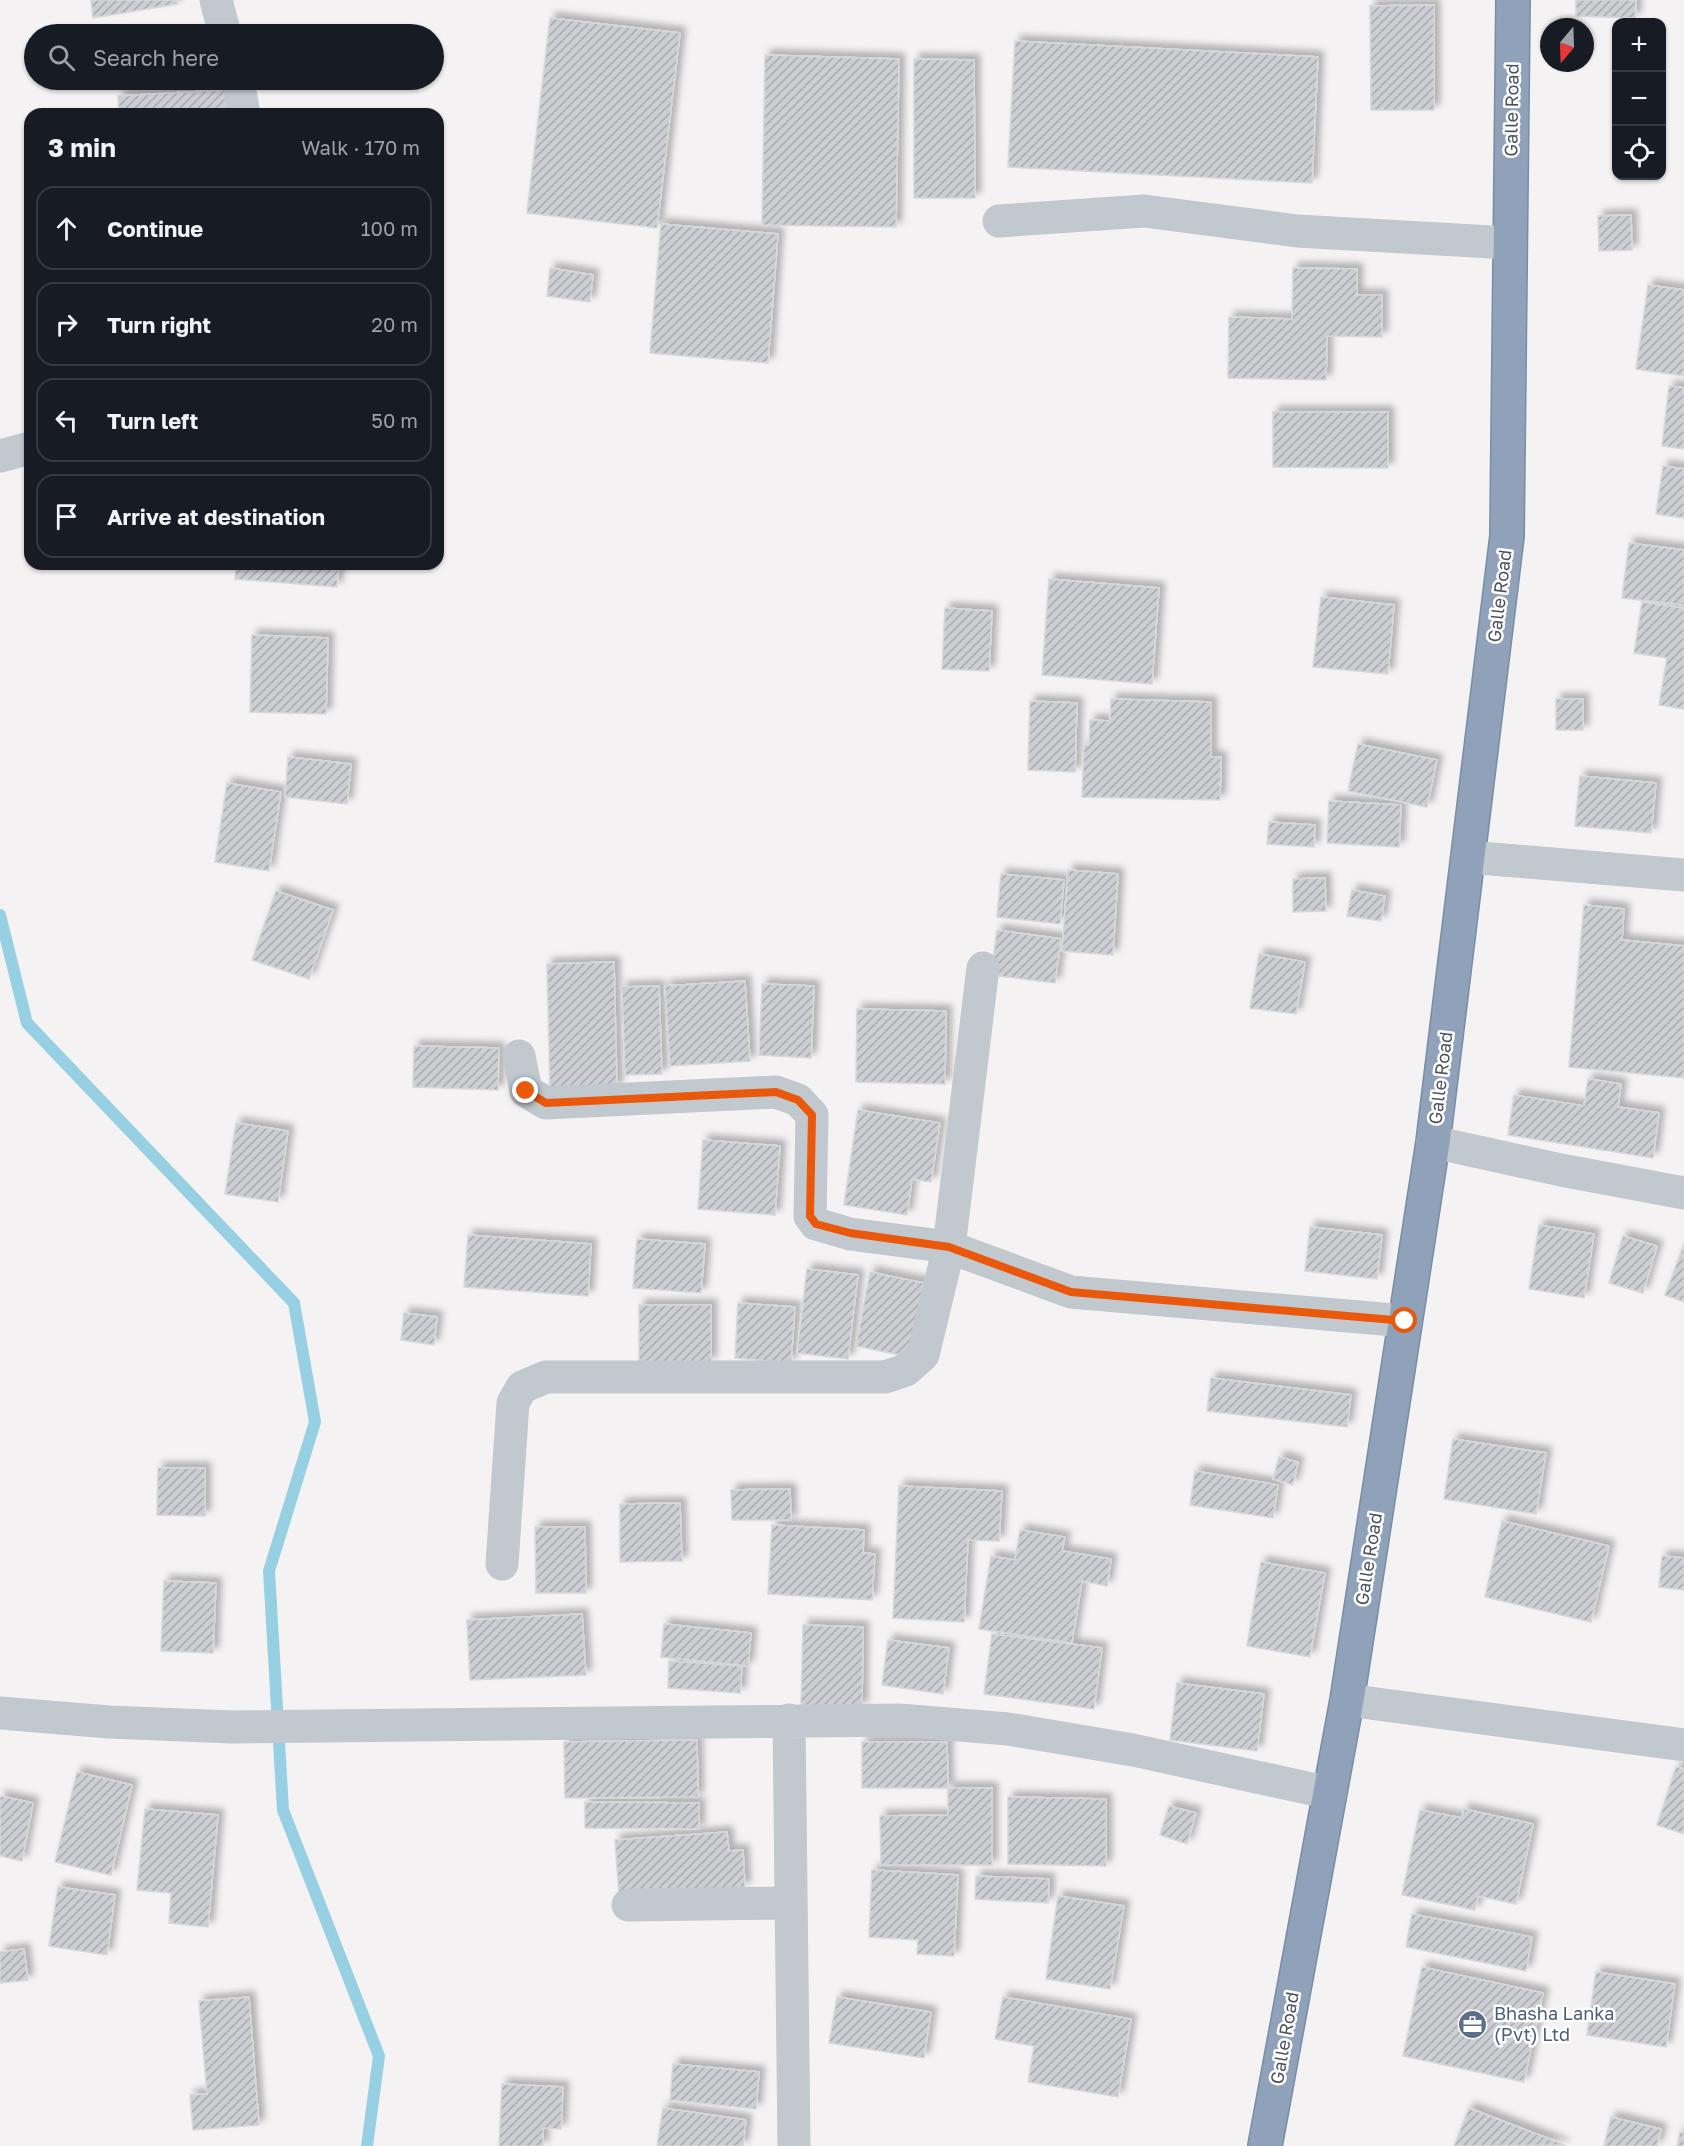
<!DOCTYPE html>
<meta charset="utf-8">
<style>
body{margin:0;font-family:"Golos Text",sans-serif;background:#242831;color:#f1f3f6}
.controls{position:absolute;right:18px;top:18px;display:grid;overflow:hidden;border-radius:12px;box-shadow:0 2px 4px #0004}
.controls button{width:54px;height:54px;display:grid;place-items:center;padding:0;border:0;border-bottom:2px solid #363941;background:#171b24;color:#f1f3f6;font:30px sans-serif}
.compass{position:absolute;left:1540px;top:18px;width:54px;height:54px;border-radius:50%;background:#171b24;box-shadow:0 2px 4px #0004;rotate:199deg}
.stop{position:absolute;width:18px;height:18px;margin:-14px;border:4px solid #ea580c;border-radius:50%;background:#fff}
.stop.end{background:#ea580c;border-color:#fff;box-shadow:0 2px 6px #0008}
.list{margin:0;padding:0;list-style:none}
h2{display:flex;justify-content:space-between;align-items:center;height:78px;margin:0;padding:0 24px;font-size:26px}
h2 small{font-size:20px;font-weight:400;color:#9ea1a6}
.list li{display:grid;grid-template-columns:39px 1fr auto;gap:18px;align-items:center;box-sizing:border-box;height:84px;margin:0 12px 12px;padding:0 12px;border:2px solid #363941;border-radius:18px}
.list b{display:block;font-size:22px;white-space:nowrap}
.list em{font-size:20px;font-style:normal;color:#9ea1a6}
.icon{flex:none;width:33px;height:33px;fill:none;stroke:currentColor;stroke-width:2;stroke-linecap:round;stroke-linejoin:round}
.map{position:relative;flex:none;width:1684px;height:2146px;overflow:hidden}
.search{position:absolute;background:#171b24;box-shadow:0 2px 4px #0004;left:24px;top:24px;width:420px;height:66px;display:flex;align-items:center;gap:15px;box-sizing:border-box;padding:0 21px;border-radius:33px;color:#9ea1a6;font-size:22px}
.panel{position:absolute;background:#171b24;box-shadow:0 2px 4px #0004;left:24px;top:108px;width:420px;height:462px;border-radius:18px}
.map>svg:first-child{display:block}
</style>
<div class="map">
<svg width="1684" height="2146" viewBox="0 0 1684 2146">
<defs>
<pattern id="building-hatch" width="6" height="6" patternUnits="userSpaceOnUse" patternTransform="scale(1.5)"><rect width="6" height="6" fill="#ccced3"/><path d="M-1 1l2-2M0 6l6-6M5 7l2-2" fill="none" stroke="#a8aaae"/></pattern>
<filter id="shadow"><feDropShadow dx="5.5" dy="-5.5" stdDeviation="3" flood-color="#0004"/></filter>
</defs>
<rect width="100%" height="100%" fill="#f4f2f2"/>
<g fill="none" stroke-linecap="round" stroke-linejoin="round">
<path stroke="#98d0e3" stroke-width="12" d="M 0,915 L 27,1023 L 294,1303 L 315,1422 L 269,1571 L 283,1810 L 379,2056 L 367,2146"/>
</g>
<path fill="url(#building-hatch)" stroke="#d6d8dc" stroke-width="1.5" filter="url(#shadow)" d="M 91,0 L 177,0 L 177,4 L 93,18 Z
M 1576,0 L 1636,0 L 1635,18 L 1576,16 Z
M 1434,5 L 1434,110 L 1371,110 L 1370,6 Z
M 550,18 L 680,33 L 657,228 L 527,213 Z
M 1015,41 L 1318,57 L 1312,183 L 1008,167 Z
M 765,55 L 899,59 L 896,227 L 762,225 Z
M 914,59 L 974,60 L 975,198 L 914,198 Z
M 225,90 L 226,114 L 119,114 L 118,96 Z
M 1631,215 L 1632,250 L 1599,251 L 1598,216 Z
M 661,224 L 778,234 L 768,363 L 650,353 Z
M 550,268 L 593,275 L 590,302 L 547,296 Z
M 1293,268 L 1357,269 L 1357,295 L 1382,295 L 1382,337 L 1327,336 L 1326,380 L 1228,378 L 1229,317 L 1292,319 Z
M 1648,285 L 1684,290 L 1684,376 L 1636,369 Z
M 1669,386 L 1684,388 L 1684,449 L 1662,446 Z
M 1273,412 L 1388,412 L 1388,468 L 1273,467 Z
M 1663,466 L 1684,469 L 1684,518 L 1656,514 Z
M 1629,543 L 1684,550 L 1684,605 L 1622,598 Z
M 236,564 L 339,564 L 337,587 L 235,579 Z
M 1049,579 L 1159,588 L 1152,684 L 1042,675 Z
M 1321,597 L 1394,605 L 1388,674 L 1313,667 Z
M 1642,602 L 1684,608 L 1684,709 L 1659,705 L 1667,658 L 1634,653 Z
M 945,608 L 992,611 L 989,671 L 942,669 Z
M 252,635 L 328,638 L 326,714 L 250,712 Z
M 1111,699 L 1211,702 L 1211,757 L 1221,757 L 1220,800 L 1082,797 L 1084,745 L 1089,745 L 1090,720 L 1110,721 Z
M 1556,699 L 1583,699 L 1583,730 L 1556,730 Z
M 1030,701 L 1077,703 L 1075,772 L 1028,770 Z
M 1358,744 L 1437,760 L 1427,807 L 1348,791 Z
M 288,757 L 351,764 L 347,804 L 285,797 Z
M 1580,776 L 1656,783 L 1651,833 L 1575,826 Z
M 227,783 L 281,792 L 269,871 L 215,862 Z
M 1329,801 L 1401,805 L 1399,847 L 1327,843 Z
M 1269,822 L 1315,825 L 1314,847 L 1267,844 Z
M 1068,870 L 1118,874 L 1113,955 L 1062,951 Z
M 1001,874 L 1064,880 L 1060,924 L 997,917 Z
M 1325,878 L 1326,911 L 1293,912 L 1293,879 Z
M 1352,890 L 1385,896 L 1381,921 L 1347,916 Z
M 276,891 L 333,910 L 309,979 L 252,960 Z
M 1584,905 L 1624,909 L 1622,940 L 1684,946 L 1684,1078 L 1569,1067 Z
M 997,930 L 1061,939 L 1055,983 L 991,975 Z
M 1259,954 L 1305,962 L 1296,1014 L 1250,1008 Z
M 614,962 L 617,1088 L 550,1090 L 547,964 Z
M 745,981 L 750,1061 L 670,1066 L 665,986 Z
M 762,984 L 814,986 L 811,1058 L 759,1055 Z
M 659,986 L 662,1074 L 625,1075 L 622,987 Z
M 857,1009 L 946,1011 L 945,1084 L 856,1082 Z
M 414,1046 L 499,1048 L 498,1090 L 413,1087 Z
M 1588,1079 L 1621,1084 L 1618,1107 L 1659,1113 L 1653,1158 L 1508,1135 L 1514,1095 L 1584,1106 Z
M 858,1110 L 940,1123 L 931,1182 L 912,1179 L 907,1215 L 844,1205 Z
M 236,1123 L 288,1131 L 278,1202 L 225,1194 Z
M 703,1140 L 780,1146 L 775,1215 L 698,1209 Z
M 1539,1225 L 1594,1234 L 1584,1298 L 1529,1289 Z
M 1310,1227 L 1382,1235 L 1377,1279 L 1305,1271 Z
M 468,1235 L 591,1244 L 588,1296 L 464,1287 Z
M 1623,1236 L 1657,1246 L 1643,1293 L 1609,1283 Z
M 637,1239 L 705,1244 L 701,1293 L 633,1288 Z
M 1684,1244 L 1684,1302 L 1665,1295 Z
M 807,1269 L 858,1275 L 848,1359 L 797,1353 Z
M 870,1272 L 924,1283 L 909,1357 L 856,1346 Z
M 738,1303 L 795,1307 L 791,1363 L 735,1358 Z
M 639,1305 L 711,1305 L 711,1362 L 639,1362 Z
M 404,1313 L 437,1317 L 434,1345 L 401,1340 Z
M 1211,1378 L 1351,1395 L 1347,1427 L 1207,1411 Z
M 1453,1439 L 1546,1453 L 1536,1514 L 1444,1499 Z
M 1279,1457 L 1298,1462 L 1293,1485 L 1273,1479 Z
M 158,1468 L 205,1468 L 205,1516 L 157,1515 Z
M 1195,1471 L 1278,1485 L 1273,1518 L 1190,1505 Z
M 899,1486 L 1002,1491 L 999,1541 L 968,1540 L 964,1622 L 893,1618 Z
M 790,1489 L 791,1520 L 732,1520 L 731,1490 Z
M 680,1503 L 682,1561 L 620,1562 L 620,1504 Z
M 1502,1521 L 1609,1546 L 1591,1622 L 1485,1597 Z
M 772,1525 L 864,1530 L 863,1553 L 875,1554 L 872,1600 L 768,1594 Z
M 535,1527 L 585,1527 L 586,1593 L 536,1593 Z
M 1020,1530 L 1065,1537 L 1062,1551 L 1111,1559 L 1107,1586 L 1082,1581 L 1072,1643 L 979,1629 L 991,1556 L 1015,1560 Z
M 1662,1556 L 1684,1558 L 1684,1590 L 1659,1587 Z
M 1261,1562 L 1325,1573 L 1310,1657 L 1247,1646 Z
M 164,1581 L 216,1583 L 213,1653 L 161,1651 Z
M 582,1614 L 586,1675 L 470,1680 L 467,1620 Z
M 664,1624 L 751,1633 L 748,1666 L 661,1657 Z
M 803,1625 L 863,1627 L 862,1707 L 801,1705 Z
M 992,1634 L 1102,1648 L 1094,1709 L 984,1694 Z
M 888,1640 L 949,1648 L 943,1694 L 882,1685 Z
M 669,1661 L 742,1666 L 740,1693 L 668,1688 Z
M 1177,1683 L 1264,1694 L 1257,1751 L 1170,1740 Z
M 697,1740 L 698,1797 L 565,1798 L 564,1742 Z
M 862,1742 L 947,1742 L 948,1788 L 862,1788 Z
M 1676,1767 L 1684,1769 L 1684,1834 L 1657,1825 Z
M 77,1772 L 132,1785 L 111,1875 L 55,1862 Z
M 948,1788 L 992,1788 L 992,1865 L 881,1865 L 880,1816 L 948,1815 Z
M 0,1796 L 33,1803 L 22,1861 L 0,1856 Z
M 1008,1797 L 1106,1799 L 1106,1866 L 1008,1864 Z
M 585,1802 L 699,1803 L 699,1829 L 585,1828 Z
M 1169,1806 L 1196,1813 L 1187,1844 L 1160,1835 Z
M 145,1809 L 218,1815 L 208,1927 L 169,1923 L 171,1893 L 137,1890 Z
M 1464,1809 L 1533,1824 L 1516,1904 L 1478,1896 L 1475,1910 L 1402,1895 L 1420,1810 L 1462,1818 Z
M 727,1832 L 729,1851 L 743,1850 L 745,1887 L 619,1896 L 615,1840 Z
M 872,1870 L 958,1875 L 954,1956 L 917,1954 L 918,1940 L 869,1937 Z
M 976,1876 L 1049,1879 L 1048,1903 L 975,1899 Z
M 58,1887 L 115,1895 L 107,1955 L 49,1946 Z
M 1058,1896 L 1124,1906 L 1110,1989 L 1046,1979 Z
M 1412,1914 L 1532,1937 L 1526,1971 L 1406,1947 Z
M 24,1949 L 28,1980 L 0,1983 L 0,1952 Z
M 1422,1967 L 1543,1993 L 1524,2082 L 1403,2056 Z
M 1596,1972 L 1675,1984 L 1666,2047 L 1587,2035 Z
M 249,1997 L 259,2125 L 193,2130 L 190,2095 L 207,2094 L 199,2001 Z
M 837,1997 L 931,2012 L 924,2058 L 829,2043 Z
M 1003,1997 L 1131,2019 L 1118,2097 L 1028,2082 L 1034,2046 L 995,2039 Z
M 673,2064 L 759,2072 L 756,2109 L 670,2100 Z
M 502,2084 L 563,2087 L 561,2129 L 543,2128 L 543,2146 L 499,2146 Z
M 663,2108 L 746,2120 L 743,2146 L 657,2146 Z
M 1469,2108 L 1565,2145 L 1454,2146 Z
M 1611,2117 L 1661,2129 L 1657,2146 L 1604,2146 Z
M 1680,2132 L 1684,2133 L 1684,2146 L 1677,2146 Z"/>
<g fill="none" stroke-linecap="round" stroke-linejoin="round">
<defs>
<path id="highway" d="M 1265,2146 L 1347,1700 L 1433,1142 L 1507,536 L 1513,0"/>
</defs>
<use href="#highway" stroke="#7a8da6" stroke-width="36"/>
<path stroke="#c1c8ce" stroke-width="33" d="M 216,0 L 225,34
M 238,80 L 244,114
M 999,221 L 1144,211 L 1297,231 L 1510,243
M 0,456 L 30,448
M 1468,857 L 1684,875
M 519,1056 L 526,1091 L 546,1103 L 776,1092 L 798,1100 L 812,1115 L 810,1216 L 816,1224 L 850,1234 L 949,1247 L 1071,1292 L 1405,1321
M 1433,1142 L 1561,1170 L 1684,1193
M 502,1564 L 513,1403 L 522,1387 L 546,1377 L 885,1377 L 906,1370 L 923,1355 L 949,1247 L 983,968
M 1347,1700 L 1684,1745
M 0,1713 L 109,1722 L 232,1727 L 899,1720 L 1008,1729 L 1133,1750 L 1330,1793
M 789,1720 L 794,2146
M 628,1905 L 791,1903"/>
<use href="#highway" stroke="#8fa2ba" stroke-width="33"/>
</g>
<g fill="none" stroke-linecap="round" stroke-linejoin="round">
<path stroke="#ea580c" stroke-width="8" d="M 526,1091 L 546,1103 L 776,1092 L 798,1100 L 812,1115 L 810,1216 L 816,1224 L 850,1233 L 949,1247 L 1071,1292 L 1405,1321"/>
</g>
<defs>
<symbol id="office-disc" viewBox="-11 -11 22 22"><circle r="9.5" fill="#5c6f8a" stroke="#fff"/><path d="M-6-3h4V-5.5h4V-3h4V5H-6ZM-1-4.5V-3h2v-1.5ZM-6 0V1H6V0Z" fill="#fff"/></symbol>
</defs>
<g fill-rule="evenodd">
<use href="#office-disc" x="1456" y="2008" width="33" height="33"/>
</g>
<g text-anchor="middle" stroke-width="5" stroke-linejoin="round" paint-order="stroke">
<g font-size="18" fill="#4b545d" stroke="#fff">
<text transform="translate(1512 110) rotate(-89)" y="6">Galle Road</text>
<text transform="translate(1500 596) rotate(-83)" y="6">Galle Road</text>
<text transform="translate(1441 1078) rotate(-83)" y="6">Galle Road</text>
<text transform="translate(1369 1559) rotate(-81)" y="6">Galle Road</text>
<text transform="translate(1285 2038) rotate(-80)" y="6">Galle Road</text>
</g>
<g font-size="18" fill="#4e5e75" stroke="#fff" text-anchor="start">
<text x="1494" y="2020">Bhasha Lanka<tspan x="1494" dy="21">(Pvt) Ltd</tspan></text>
</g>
</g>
</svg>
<div class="controls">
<button>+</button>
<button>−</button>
<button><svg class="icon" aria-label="locate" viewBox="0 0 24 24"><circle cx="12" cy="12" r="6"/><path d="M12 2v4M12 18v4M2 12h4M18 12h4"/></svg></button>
</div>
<svg class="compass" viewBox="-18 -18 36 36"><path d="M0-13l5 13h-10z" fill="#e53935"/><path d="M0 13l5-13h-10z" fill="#9ea1a6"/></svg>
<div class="stop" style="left:1405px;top:1321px"></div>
<div class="stop end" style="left:526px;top:1091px"></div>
<div class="search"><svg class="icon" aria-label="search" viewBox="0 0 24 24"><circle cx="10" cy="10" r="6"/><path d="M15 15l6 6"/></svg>Search here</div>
<section class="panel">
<h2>3 min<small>Walk · 170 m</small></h2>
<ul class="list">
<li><svg class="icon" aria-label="ahead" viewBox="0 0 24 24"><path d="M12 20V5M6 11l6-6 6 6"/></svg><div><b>Continue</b></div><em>100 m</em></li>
<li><svg class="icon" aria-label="right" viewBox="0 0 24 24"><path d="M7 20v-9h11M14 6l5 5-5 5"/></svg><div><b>Turn right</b></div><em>20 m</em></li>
<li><svg class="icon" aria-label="left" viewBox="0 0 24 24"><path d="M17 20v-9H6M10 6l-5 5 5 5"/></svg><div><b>Turn left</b></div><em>50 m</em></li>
<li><svg class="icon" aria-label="arrive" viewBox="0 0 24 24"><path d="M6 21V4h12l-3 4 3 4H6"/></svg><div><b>Arrive at destination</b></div></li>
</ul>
</section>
</div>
